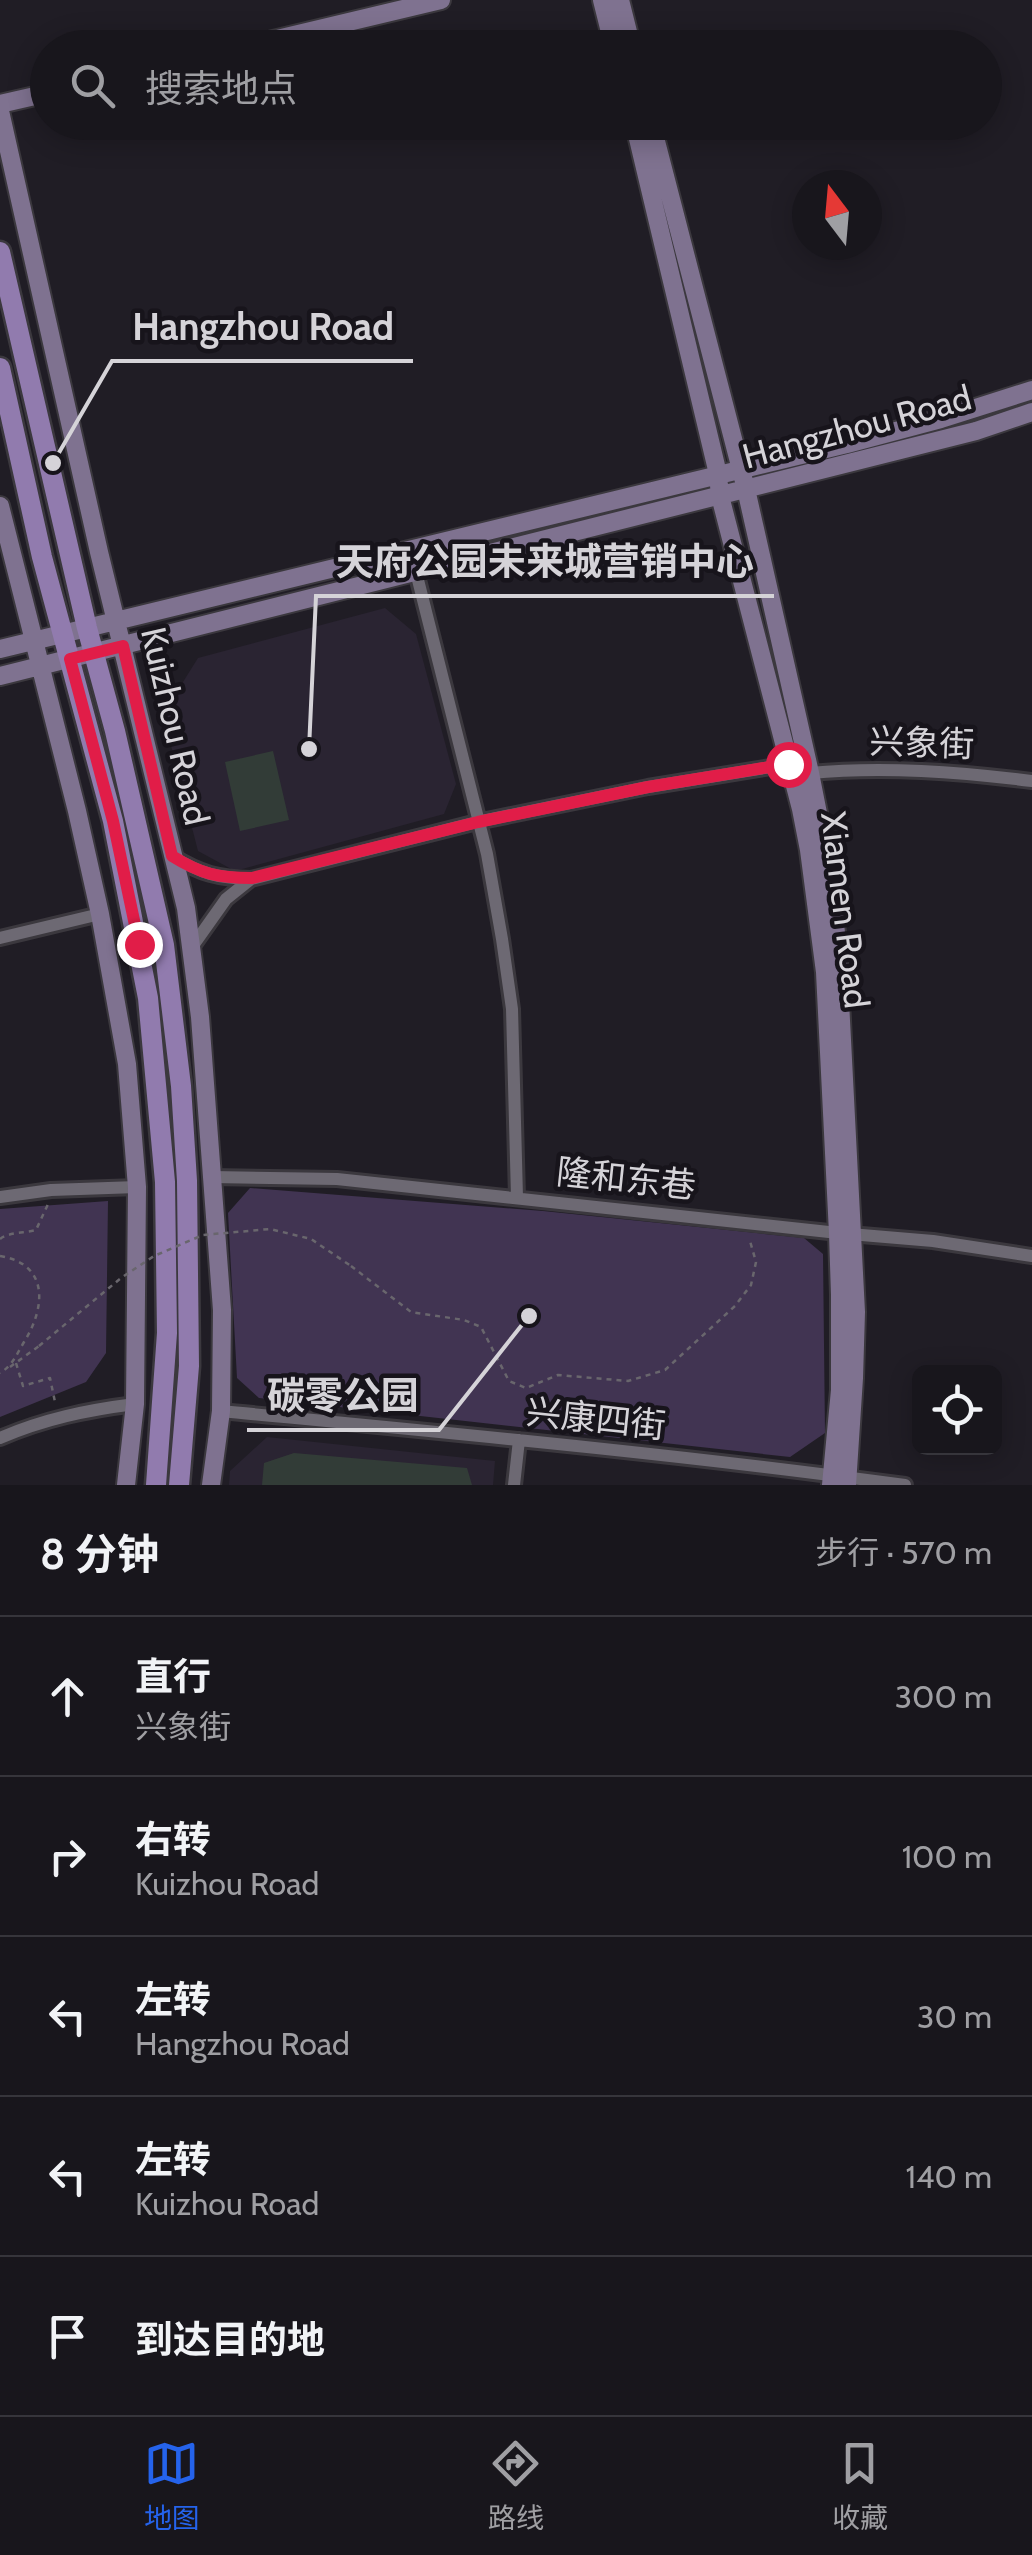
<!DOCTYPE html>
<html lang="zh">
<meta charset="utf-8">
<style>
body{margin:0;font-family:Cabin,"Noto Sans SC",sans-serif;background:#252329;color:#f1f3f6}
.controls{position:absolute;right:30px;bottom:30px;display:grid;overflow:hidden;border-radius:15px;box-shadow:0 5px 25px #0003}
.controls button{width:90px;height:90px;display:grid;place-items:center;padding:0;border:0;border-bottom:2px solid #36353b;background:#18161c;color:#f1f3f6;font:50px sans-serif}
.compass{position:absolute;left:792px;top:170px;width:90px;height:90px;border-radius:50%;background:#18161c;box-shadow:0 5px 25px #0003;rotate:344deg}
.stop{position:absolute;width:30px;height:30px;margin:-22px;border:8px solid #e11d48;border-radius:50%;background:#fff}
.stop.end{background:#e11d48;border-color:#fff;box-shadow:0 2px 10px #0008}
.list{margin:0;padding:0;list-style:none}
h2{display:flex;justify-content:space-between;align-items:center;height:130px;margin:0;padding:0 40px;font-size:42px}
h2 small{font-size:32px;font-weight:400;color:#9f9fa3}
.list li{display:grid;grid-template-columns:65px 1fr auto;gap:30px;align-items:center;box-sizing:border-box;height:160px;padding:0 40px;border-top:2px solid #36353b}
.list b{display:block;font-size:38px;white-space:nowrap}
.list p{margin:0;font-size:32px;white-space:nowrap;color:#9f9fa3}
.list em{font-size:32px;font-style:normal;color:#9f9fa3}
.icon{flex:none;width:55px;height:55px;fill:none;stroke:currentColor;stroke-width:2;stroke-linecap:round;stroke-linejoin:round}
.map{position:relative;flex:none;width:1032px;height:1485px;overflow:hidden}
.search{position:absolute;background:#18161c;box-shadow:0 5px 25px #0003;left:30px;right:30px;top:30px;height:110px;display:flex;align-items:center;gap:25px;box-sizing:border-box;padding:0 35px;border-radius:55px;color:#9f9fa3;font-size:38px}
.sheet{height:930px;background:#18161c}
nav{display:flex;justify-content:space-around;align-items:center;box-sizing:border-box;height:140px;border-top:2px solid #36353b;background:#18161c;font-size:28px;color:#9f9fa3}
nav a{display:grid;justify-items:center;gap:5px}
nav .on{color:#2563eb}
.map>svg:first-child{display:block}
</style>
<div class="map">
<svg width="1032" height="1485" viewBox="0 0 1032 1485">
<rect width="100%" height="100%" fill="#201d25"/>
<path fill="#2a2432" d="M 385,608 L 416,634 L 456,784 L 444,814 L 235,871 L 198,851 L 163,714 L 198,658 Z
M 267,1437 L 495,1461 L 493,1485 L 229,1485 L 230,1471 Z"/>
<path fill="#413452" d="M 250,1188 L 543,1211 L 804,1238 L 823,1254 L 825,1433 L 790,1457 L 259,1398 L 237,1378 L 228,1213 Z
M 108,1201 L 106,1353 L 86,1382 L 0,1417 L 0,1209 Z"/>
<path fill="#323c37" d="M 273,751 L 289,820 L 240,831 L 225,762 Z
M 294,1453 L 467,1468 L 472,1485 L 262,1485 L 264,1463 Z"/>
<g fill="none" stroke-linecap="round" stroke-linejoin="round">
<defs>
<path id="street" d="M 416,572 L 487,854 L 502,939 L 512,1009 L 517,1197
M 810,773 C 884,766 959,772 1032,781
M 172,856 C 201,874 218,878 251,879 L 226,899 L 192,947
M 251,879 L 477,822 L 648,787 L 789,764
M 0,938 L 100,914
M 212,1177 L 337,1179 L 838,1233 L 933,1241 L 1032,1256
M 0,1197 L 51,1190 L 137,1187
M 221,1411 C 449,1433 678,1454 905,1485
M 0,1438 C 44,1419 87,1410 135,1404
M 514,1485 L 519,1440"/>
<path id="secondary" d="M 602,0 L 614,48
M 620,0 L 632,48
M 239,48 L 441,0
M 0,104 L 48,93
M 0,111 L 99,552 L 186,908 L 200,1017 L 222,1310 L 221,1411 L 211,1485
M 634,122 L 718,474 L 720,496 L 801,809 L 809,850 L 825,972 L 838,1233 L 840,1295 L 840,1390 L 831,1485
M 651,122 L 746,489 L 810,773 L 830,874 L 837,943 L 856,1312 L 854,1378 L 847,1485
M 0,506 L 77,811 L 100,914 L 127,1064 L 137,1187 L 135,1404 L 126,1485
M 0,649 L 847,444 L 941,419 L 1032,390
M 0,676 L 976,431 L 1032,412"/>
<path id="primary" d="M 0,252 L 87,628 L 115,731 L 164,945 L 181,1086 L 187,1181 L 189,1366 L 179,1485
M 0,368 L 42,557 L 113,821 L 148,998 L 165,1182 L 167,1333 L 156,1485"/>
</defs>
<use href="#street" stroke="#3b383e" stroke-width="18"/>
<use href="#secondary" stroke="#3b383e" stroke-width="22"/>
<use href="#primary" stroke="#3b383e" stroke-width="25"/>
<path stroke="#69666d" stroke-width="2.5" stroke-dasharray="5 5" stroke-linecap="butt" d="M 0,1239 C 9,1232 25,1233 36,1230 L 49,1202
M 0,1256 C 49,1264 46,1307 24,1342 C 17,1354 12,1366 0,1373
M 351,1266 L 411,1312 L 464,1320 L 481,1327 L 509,1381 L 526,1388 L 558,1375 L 628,1381 L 665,1370 L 735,1306 L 751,1285 L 756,1262 L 750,1241
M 16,1363 L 23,1386 L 50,1378 L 55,1402
M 10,1367 L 39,1346"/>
<use href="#street" stroke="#6d6973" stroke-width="12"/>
<use href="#secondary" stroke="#7f7290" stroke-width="18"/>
<use href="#primary" stroke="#917bae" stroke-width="20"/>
<path stroke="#69666d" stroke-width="2.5" stroke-dasharray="5 5" stroke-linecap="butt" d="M 39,1346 L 121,1278 L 154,1256 L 203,1235 L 270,1229 L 311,1239 L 351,1266"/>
</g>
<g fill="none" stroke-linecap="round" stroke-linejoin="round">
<path stroke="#e11d48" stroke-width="12" d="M 139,944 L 113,821 L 70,659 L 123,646 L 172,856 C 201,874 218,878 252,878 L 478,822 L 648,787 L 788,764"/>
</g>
<g text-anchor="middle" stroke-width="9" stroke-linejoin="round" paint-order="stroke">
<g font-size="35" fill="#d5d3d8" stroke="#17141b">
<text transform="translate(857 427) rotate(-15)" y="12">Hangzhou Road</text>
<text transform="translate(175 726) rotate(77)" y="12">Kuizhou Road</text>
<text transform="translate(922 743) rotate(2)" y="12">兴象街</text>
<text transform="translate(845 910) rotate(83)" y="12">Xiamen Road</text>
<text transform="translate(626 1179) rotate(6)" y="12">隆和东巷</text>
<text transform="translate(596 1419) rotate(6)" y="12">兴康四街</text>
</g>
</g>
<path fill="none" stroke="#d5d3d8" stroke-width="4" d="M53 463L112 361H413M309 749L316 596H774M529 1316L439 1430H247"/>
<g fill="#d5d3d8" stroke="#17141b" stroke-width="4">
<circle cx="53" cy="463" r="10"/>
<circle cx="309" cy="749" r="10"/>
<circle cx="529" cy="1316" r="10"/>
</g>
<g font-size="38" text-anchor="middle" font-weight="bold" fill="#d5d3d8" stroke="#17141b" stroke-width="9" stroke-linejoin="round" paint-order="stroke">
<text x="263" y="340">Hangzhou Road</text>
<text x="545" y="575">天府公园未来城营销中心</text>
<text x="343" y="1409">碳零公园</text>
</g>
</svg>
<div class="controls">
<button><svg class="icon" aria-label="locate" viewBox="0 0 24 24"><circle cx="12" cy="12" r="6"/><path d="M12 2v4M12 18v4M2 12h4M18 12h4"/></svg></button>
</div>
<svg class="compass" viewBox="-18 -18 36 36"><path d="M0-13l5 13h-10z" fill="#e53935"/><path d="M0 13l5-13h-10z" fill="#9f9fa3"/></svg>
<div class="stop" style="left:788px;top:764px"></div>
<div class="stop end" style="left:139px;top:944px"></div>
<div class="search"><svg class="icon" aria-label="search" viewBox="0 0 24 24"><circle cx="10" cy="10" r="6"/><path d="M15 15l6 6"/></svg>搜索地点</div>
</div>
<section class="sheet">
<h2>8 分钟<small>步行 · 570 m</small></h2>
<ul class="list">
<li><svg class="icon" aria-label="ahead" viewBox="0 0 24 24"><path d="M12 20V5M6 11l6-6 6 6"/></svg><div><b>直行</b><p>兴象街</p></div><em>300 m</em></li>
<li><svg class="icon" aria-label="right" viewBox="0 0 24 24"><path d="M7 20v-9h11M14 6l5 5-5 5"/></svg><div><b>右转</b><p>Kuizhou Road</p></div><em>100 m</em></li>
<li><svg class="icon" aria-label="left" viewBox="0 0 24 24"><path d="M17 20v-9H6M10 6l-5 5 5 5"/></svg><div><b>左转</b><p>Hangzhou Road</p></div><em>30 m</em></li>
<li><svg class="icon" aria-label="left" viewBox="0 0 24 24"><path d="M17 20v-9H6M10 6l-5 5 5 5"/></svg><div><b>左转</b><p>Kuizhou Road</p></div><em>140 m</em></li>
<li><svg class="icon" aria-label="arrive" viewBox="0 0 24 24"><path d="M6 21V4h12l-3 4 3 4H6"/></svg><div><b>到达目的地</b></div></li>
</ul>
</section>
<nav>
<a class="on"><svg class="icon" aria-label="map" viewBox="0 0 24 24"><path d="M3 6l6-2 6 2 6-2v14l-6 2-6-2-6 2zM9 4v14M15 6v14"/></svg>地图</a>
<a><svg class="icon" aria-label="directions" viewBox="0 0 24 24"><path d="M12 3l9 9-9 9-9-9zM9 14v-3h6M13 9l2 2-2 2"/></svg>路线</a>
<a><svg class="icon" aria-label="saved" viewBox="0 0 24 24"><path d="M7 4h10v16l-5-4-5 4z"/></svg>收藏</a>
</nav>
